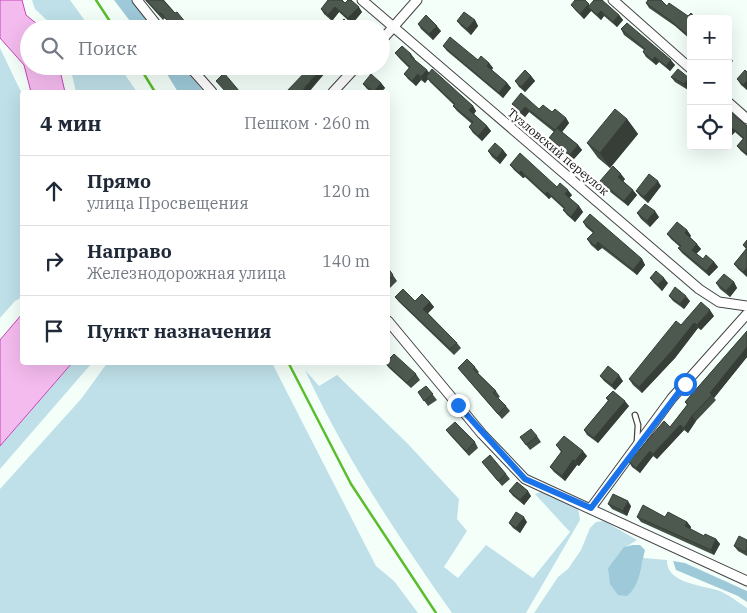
<!DOCTYPE html>
<html lang="ru">
<meta charset="utf-8">
<style>
body{margin:0;font-family:"IBM Plex Serif",serif;background:#f2f2f3;color:#1f2937}
.controls{position:absolute;right:15px;top:15px;display:grid;overflow:hidden;border-radius:5px;box-shadow:0 5px 20px #0002}
.controls button{width:45px;height:45px;display:grid;place-items:center;padding:0;border:0;border-bottom:1px solid #e0e1e3;background:#fff;color:#1f2937;font:25px sans-serif}
.stop{position:absolute;width:15px;height:15px;margin:-11px;border:4px solid #1a73e8;border-radius:50%;background:#fff}
.stop.end{background:#1a73e8;border-color:#fff;box-shadow:0 1px 5px #0008}
.list{margin:0;padding:0;list-style:none}
h2{display:flex;justify-content:space-between;align-items:center;height:65px;margin:0;padding:0 20px;font-size:21px}
h2 small{font-size:16px;font-weight:400;color:#747a83}
.list li{display:grid;grid-template-columns:32px 1fr auto;gap:15px;align-items:center;box-sizing:border-box;height:70px;padding:0 20px;border-top:1px solid #e0e1e3}
.list b{display:block;font-size:19px;white-space:nowrap}
.list p{margin:0;font-size:16px;white-space:nowrap;color:#747a83}
.list em{font-size:16px;font-style:normal;color:#747a83}
.icon{flex:none;width:28px;height:28px;fill:none;stroke:currentColor;stroke-width:2;stroke-linecap:round;stroke-linejoin:round}
.map{position:relative;flex:none;width:747px;height:613px;overflow:hidden}
.search{position:absolute;background:#fff;box-shadow:0 5px 20px #0002;left:20px;top:20px;width:370px;height:55px;display:flex;align-items:center;gap:12px;box-sizing:border-box;padding:0 18px;border-radius:28px;color:#747a83;font-size:19px}
.panel{position:absolute;background:#fff;box-shadow:0 5px 20px #0002;left:20px;top:90px;width:370px;height:275px;border-radius:5px}
.map>svg:first-child{display:block}
</style>
<div class="map">
<svg width="747" height="613" viewBox="0 0 747 613">
<rect width="100%" height="100%" fill="#f5fffa"/>
<path fill="#bfe0e9" d="M 32,0 L 70,0 L 91,29 L 56,29 L 35,9 Z
M 0,48 L 22,94 L 22,297 L 15,301 L 0,318 Z
M 70,66 L 119,66 L 137,92 L 76,92 Z
M 108,362 L 272,363 L 376,566 L 394,581 L 418,613 L 0,613 L 0,489 L 81,399 Z
M 72,363 L 92,363 L 0,469 L 0,446 Z
M 305,370 L 319,386 L 337,375 L 408,444 L 459,499 L 457,519 L 467,531 L 444,567 L 458,578 L 486,545 L 533,578 L 570,532 L 535,494 L 543,491 L 578,508 L 580,520 L 526,613 L 452,613 C 397,535 345,457 305,370 Z
M 604,521 L 637,540 L 624,548 L 608,568 L 642,564 L 643,558 L 667,560 C 666,584 704,585 720,591 C 729,595 738,602 747,608 L 747,613 L 534,613 L 558,577 L 568,569 L 581,550 L 590,528 L 596,522 Z"/>
<path fill="#9ec9d9" d="M 114,0 L 132,0 L 153,29 L 136,29 Z
M 162,66 L 182,66 L 204,92 L 178,92 Z
M 633,545 L 640,545 L 645,550 C 641,565 640,586 627,596 L 618,595 L 610,584 L 608,568 L 624,547 Z
M 673,561 L 685,563 L 747,591 L 747,602 L 738,596 L 676,570 Z"/>
<path fill="#f4bbee" stroke="#c945b8" d="M 0,0 L 22,0 L 26,15 L 43,29 L 29,29 L 29,66 L 59,66 L 65,92 L 31,92 L 24,65 L 0,38 Z
M 22,314 L 22,362 L 72,363 L 0,446 L 0,340 Z"/>
<g fill="none" stroke-linecap="round" stroke-linejoin="round">
<defs>
<path id="service" d="M 635,415 L 638,425 L 637,442"/>
<path id="minor" d="M 137,0 L 160,29
M 362,0 L 699,289 L 719,302 L 747,306
M 613,0 L 691,69
M 381,41 L 417,0
M 189,66 L 212,92
M 333,92 L 357,66
M 728,102 L 747,119
M 388,321 L 482,434 L 525,479 L 747,581
M 591,508 L 672,398 L 747,314"/>
</defs>
<use href="#service" stroke="#444" stroke-width="7"/>
<use href="#minor" stroke="#444" stroke-width="11"/>
<use href="#service" stroke="#fff" stroke-width="4.5"/>
<use href="#minor" stroke="#fff" stroke-width="9"/>
<path stroke="#5abd2c" stroke-width="2.5" d="M 96,0 L 115,29
M 139,66 L 155,92
M 288,362 L 351,484 L 436,613"/>
</g>
<path fill="#424d44" d="M 145,0 L 164,0 L 175,13 L 191,29 L 165,18 L 163,20 Z
M 345,3 L 362,12 L 352,24 L 339,12 L 332,21 L 324,14 L 321,9 Z
M 646,3 L 667,6 L 691,19 L 691,40 L 675,26 L 649,8 Z
M 571,5 L 589,5 L 619,15 L 623,20 L 617,27 L 604,16 L 601,20 L 591,11 L 584,19 L 575,10 Z
M 475,20 L 478,26 L 471,35 L 461,26 L 457,21 Z
M 418,24 L 441,31 L 433,40 L 421,29 Z
M 621,29 L 675,65 L 670,71 L 659,62 L 656,65 L 646,57 L 643,52 L 644,50 L 624,35 Z
M 443,46 L 478,60 L 489,63 L 493,68 L 492,70 L 507,83 L 511,88 L 503,98 L 447,51 Z
M 395,53 L 411,54 L 415,59 L 415,60 L 429,73 L 473,106 L 476,111 L 474,114 L 487,126 L 491,131 L 482,141 L 473,133 L 469,127 L 472,124 L 457,111 L 453,106 L 454,105 L 430,82 L 428,79 L 425,83 L 421,80 L 416,86 L 408,79 L 404,74 L 409,68 L 399,58 Z
M 203,66 L 217,66 L 209,74 Z
M 747,72 L 747,90 L 741,85 L 737,79 Z
M 531,76 L 535,81 L 525,92 L 519,87 L 515,81 Z
M 671,77 L 690,79 L 691,78 L 691,89 L 689,88 L 688,90 L 675,82 Z
M 381,83 L 385,88 L 381,92 L 372,92 L 367,89 L 363,84 Z
M 512,104 L 539,109 L 552,112 L 566,118 L 569,123 L 562,132 L 578,145 L 582,150 L 573,160 L 553,143 L 549,138 L 554,132 L 529,112 L 525,117 L 515,109 Z
M 728,110 L 747,126 L 747,156 L 741,151 L 737,146 L 743,139 L 735,132 L 732,135 L 728,131 Z
M 627,119 L 638,134 L 610,168 L 598,158 L 587,143 Z
M 503,150 L 507,155 L 500,164 L 492,157 L 488,151 Z
M 510,165 L 572,195 L 569,198 L 579,206 L 583,212 L 575,222 L 567,215 L 563,210 L 564,209 L 551,197 L 549,199 L 525,177 L 523,178 L 514,170 Z
M 625,179 L 623,181 L 637,195 L 628,206 L 604,187 L 600,181 Z
M 661,186 L 648,203 L 640,196 L 636,191 Z
M 637,213 L 659,217 L 650,227 L 641,219 Z
M 583,222 L 642,259 L 645,265 L 637,275 L 602,248 L 598,251 L 591,245 L 587,239 L 593,233 L 586,227 Z
M 687,230 L 691,236 L 690,237 L 701,249 L 696,254 L 703,259 L 714,262 L 718,267 L 709,276 L 682,253 L 678,248 L 680,247 L 671,239 L 667,234 Z
M 747,240 L 747,277 L 738,269 L 734,264 L 746,249 L 743,245 Z
M 388,268 L 397,281 L 389,289 L 388,287 Z
M 650,278 L 668,283 L 662,291 L 654,283 Z
M 734,282 L 737,288 L 730,297 L 720,289 L 716,283 Z
M 669,296 L 690,301 L 684,309 L 673,301 Z
M 395,297 L 415,301 L 430,302 L 434,307 L 428,313 L 457,343 L 461,348 L 454,355 L 399,302 Z
M 714,316 L 701,330 L 698,328 L 675,358 L 642,393 L 633,385 L 629,379 L 681,325 Z
M 747,331 L 747,357 L 714,398 L 716,400 L 696,421 L 688,433 L 684,430 L 657,459 L 653,456 L 640,473 L 632,467 L 629,462 L 670,427 L 687,405 L 685,402 Z
M 385,363 L 416,374 L 420,380 L 411,388 L 389,368 Z
M 475,367 L 479,372 L 478,373 L 496,391 L 500,397 L 498,398 L 506,406 L 510,411 L 502,419 L 458,368 Z
M 600,376 L 623,381 L 615,390 L 604,381 Z
M 426,386 L 437,400 L 428,406 L 418,392 Z
M 606,398 L 629,406 L 598,443 L 587,435 L 584,430 L 608,401 Z
M 446,430 L 475,442 L 478,448 L 469,456 L 450,435 Z
M 537,436 L 541,442 L 530,450 L 520,437 Z
M 556,445 L 587,456 L 579,466 L 577,465 L 565,481 L 554,472 L 550,467 L 561,452 Z
M 482,462 L 506,474 L 510,479 L 502,486 Z
M 509,491 L 531,496 L 524,505 L 513,496 Z
M 608,504 L 631,506 L 627,516 L 612,509 Z
M 637,517 L 665,517 L 687,522 L 691,527 L 690,529 L 704,536 L 716,539 L 720,544 L 714,555 L 641,522 Z
M 527,522 L 520,533 L 513,528 L 509,523 Z
M 747,540 L 747,556 L 738,551 L 734,546 Z"/>
<path fill="#363e37" d="M 589,4 L 588,7 L 591,11 L 584,19 L 580,14 Z
M 335,7 L 339,12 L 332,21 L 328,15 Z
M 359,7 L 362,12 L 352,24 L 348,18 Z
M 601,11 L 604,16 L 601,20 L 597,15 Z
M 619,15 L 623,20 L 617,27 L 613,22 Z
M 475,20 L 478,26 L 471,35 L 467,29 Z
M 437,26 L 441,31 L 433,40 L 429,34 Z
M 729,56 L 733,61 L 728,66 L 728,57 Z
M 655,57 L 659,62 L 656,65 L 652,60 Z
M 671,60 L 675,65 L 670,71 L 666,66 Z
M 489,63 L 493,68 L 490,71 L 487,66 Z
M 323,66 L 331,66 L 309,92 L 301,92 Z
M 427,70 L 431,75 L 426,77 L 428,79 L 425,83 L 421,77 Z
M 418,74 L 421,80 L 416,86 L 412,81 Z
M 531,76 L 535,81 L 525,92 L 521,87 Z
M 689,78 L 691,81 L 686,83 L 689,88 L 688,90 L 684,84 Z
M 747,81 L 747,90 L 743,85 Z
M 381,83 L 385,88 L 381,92 L 374,92 Z
M 507,83 L 511,88 L 503,98 L 499,93 Z
M 473,106 L 476,111 L 473,115 L 469,110 Z
M 525,107 L 529,112 L 525,117 L 521,112 Z
M 566,118 L 569,123 L 559,136 L 555,130 Z
M 627,119 L 638,134 L 610,168 L 600,153 Z
M 487,126 L 491,131 L 482,141 L 478,136 Z
M 731,127 L 735,132 L 732,135 L 728,130 Z
M 578,145 L 582,150 L 573,160 L 570,155 Z
M 503,150 L 507,155 L 500,164 L 497,158 Z
M 521,171 L 525,177 L 523,178 L 519,173 Z
M 621,174 L 625,179 L 622,183 L 618,177 Z
M 658,181 L 661,186 L 648,203 L 644,197 Z
M 568,190 L 572,195 L 568,200 L 565,194 Z
M 633,190 L 637,195 L 628,206 L 624,201 Z
M 547,192 L 551,197 L 549,199 L 545,194 Z
M 579,206 L 583,212 L 575,222 L 571,217 Z
M 655,211 L 659,217 L 650,227 L 647,221 Z
M 687,230 L 691,236 L 688,238 L 685,233 Z
M 598,242 L 602,248 L 598,251 L 595,246 Z
M 697,244 L 701,249 L 695,255 L 692,250 Z
M 642,259 L 645,265 L 637,275 L 633,270 Z
M 714,262 L 718,267 L 709,276 L 706,271 Z
M 747,268 L 747,277 L 743,272 Z
M 664,278 L 668,283 L 662,291 L 658,285 Z
M 734,282 L 737,288 L 730,297 L 726,291 Z
M 686,296 L 690,301 L 684,309 L 680,304 Z
M 430,302 L 434,307 L 427,314 L 423,309 Z
M 710,310 L 714,316 L 701,330 L 697,325 Z
M 694,323 L 698,328 L 675,358 L 642,393 L 639,387 Z
M 747,347 L 747,357 L 714,398 L 710,393 Z
M 619,375 L 623,381 L 615,390 L 612,385 Z
M 625,401 L 629,406 L 598,443 L 594,438 Z
M 692,416 L 696,421 L 688,433 L 684,428 Z
M 680,425 L 684,430 L 657,459 L 653,454 Z
M 583,451 L 587,456 L 579,466 L 575,461 Z
M 650,451 L 653,456 L 640,473 L 636,468 Z
M 573,460 L 577,465 L 565,481 L 562,476 Z
M 528,491 L 531,496 L 524,505 L 520,500 Z
M 628,501 L 631,506 L 627,516 L 623,511 Z
M 524,517 L 527,522 L 520,533 L 516,528 Z
M 687,522 L 691,527 L 689,532 L 685,526 Z
M 716,539 L 720,544 L 714,555 L 711,550 Z"/>
<path fill="#4d594f" stroke="#363e37" d="M 146,0 L 163,0 L 175,13 L 177,12 L 191,29 L 174,29 L 161,13 L 159,14 Z
M 328,0 L 342,0 L 345,3 L 348,0 L 351,0 L 359,7 L 348,18 L 335,7 L 328,15 L 321,9 Z
M 575,0 L 585,0 L 589,4 L 580,14 L 571,5 Z
M 594,0 L 602,0 L 619,15 L 613,22 L 601,11 L 597,15 L 588,7 Z
M 648,0 L 661,0 L 667,6 L 669,3 L 688,16 L 691,13 L 696,19 L 691,19 L 691,38 L 671,21 L 646,3 Z
M 464,12 L 475,20 L 467,29 L 457,21 Z
M 426,15 L 437,26 L 429,34 L 418,24 Z
M 344,19 L 354,29 L 335,29 Z
M 627,23 L 671,60 L 666,66 L 655,57 L 652,60 L 643,52 L 645,49 L 621,29 Z
M 450,37 L 478,60 L 481,56 L 489,63 L 487,66 L 507,83 L 499,93 L 443,46 Z
M 402,46 L 411,54 L 410,56 L 427,70 L 421,77 L 418,74 L 412,81 L 404,74 L 410,67 L 395,53 Z
M 311,66 L 323,66 L 301,92 L 286,92 Z
M 432,69 L 473,106 L 469,110 L 487,126 L 478,136 L 469,127 L 473,122 L 453,106 L 455,104 L 426,77 Z
M 678,69 L 689,78 L 684,84 L 671,77 Z
M 525,70 L 531,76 L 521,87 L 515,81 Z
M 745,70 L 747,72 L 747,81 L 743,85 L 737,79 Z
M 224,73 L 240,92 L 226,92 L 216,81 Z
M 371,74 L 381,83 L 374,92 L 363,84 Z
M 691,78 L 691,87 L 686,83 Z
M 521,93 L 539,109 L 543,105 L 552,112 L 555,109 L 566,118 L 555,130 L 525,107 L 521,112 L 512,104 Z
M 615,109 L 627,119 L 600,153 L 587,143 Z
M 728,110 L 747,126 L 747,154 L 737,146 L 744,138 L 731,127 L 728,130 Z
M 557,128 L 578,145 L 570,155 L 549,138 Z
M 495,143 L 503,150 L 497,158 L 488,151 Z
M 520,153 L 557,187 L 560,183 L 568,190 L 565,194 L 579,206 L 571,217 L 563,210 L 565,208 L 547,192 L 545,194 L 521,171 L 519,173 L 510,165 Z
M 613,166 L 621,174 L 618,177 L 633,190 L 624,201 L 600,181 Z
M 649,174 L 658,181 L 644,197 L 636,191 Z
M 645,204 L 655,211 L 647,221 L 637,213 Z
M 590,214 L 642,259 L 633,270 L 598,242 L 595,246 L 587,239 L 594,232 L 583,222 Z
M 677,222 L 687,230 L 685,233 L 697,244 L 692,250 L 703,259 L 706,255 L 714,262 L 706,271 L 678,248 L 681,246 L 667,234 Z
M 747,240 L 747,268 L 743,272 L 734,264 L 747,248 L 743,245 Z
M 388,268 L 393,275 L 388,281 Z
M 656,271 L 664,278 L 658,285 L 650,278 Z
M 724,274 L 734,282 L 726,291 L 716,283 Z
M 675,287 L 686,296 L 680,304 L 669,296 Z
M 403,289 L 415,301 L 422,294 L 430,302 L 423,309 L 457,343 L 450,349 L 395,297 Z
M 701,302 L 710,310 L 697,325 L 694,323 L 671,352 L 639,387 L 629,379 L 676,321 L 681,325 Z
M 747,331 L 747,347 L 710,393 L 712,395 L 692,416 L 684,428 L 680,425 L 653,454 L 650,451 L 636,468 L 629,462 L 664,421 L 670,427 L 688,404 L 685,402 Z
M 394,354 L 416,374 L 407,383 L 385,363 L 388,362 L 388,360 Z
M 467,359 L 475,367 L 473,369 L 496,391 L 493,393 L 506,406 L 498,414 L 458,368 Z
M 608,366 L 619,375 L 612,385 L 600,376 Z
M 426,386 L 433,394 L 424,401 L 418,392 Z
M 613,391 L 625,401 L 594,438 L 584,430 L 609,400 L 606,398 Z
M 455,422 L 475,442 L 466,451 L 446,430 Z
M 531,429 L 537,436 L 526,445 L 520,437 Z
M 564,436 L 583,451 L 575,461 L 573,460 L 562,476 L 550,467 L 562,451 L 556,445 Z
M 490,455 L 506,474 L 498,481 L 482,462 Z
M 517,482 L 528,491 L 520,500 L 509,491 Z
M 613,494 L 628,501 L 623,511 L 608,504 Z
M 643,505 L 665,517 L 668,512 L 687,522 L 685,526 L 704,536 L 705,534 L 716,539 L 711,550 L 637,517 Z
M 516,512 L 524,517 L 516,528 L 509,523 Z
M 739,536 L 747,540 L 747,548 L 745,552 L 734,546 Z"/>
<g fill="none" stroke-linecap="round" stroke-linejoin="round">
<path stroke="#1a73e8" stroke-width="6" d="M 458,405 L 525,479 L 591,508 L 685,384"/>
</g>
<g text-anchor="middle" stroke-width="5" stroke-linejoin="round" paint-order="stroke">
<g font-size="12" fill="#111" stroke="#fff">
<text transform="translate(558 152) rotate(40)" y="4">Тузловский переулок</text>
</g>
</g>
</svg>
<div class="controls">
<button>+</button>
<button>−</button>
<button><svg class="icon" aria-label="locate" viewBox="0 0 24 24"><circle cx="12" cy="12" r="6"/><path d="M12 2v4M12 18v4M2 12h4M18 12h4"/></svg></button>
</div>
<div class="stop" style="left:685px;top:384px"></div>
<div class="stop end" style="left:458px;top:405px"></div>
<div class="search"><svg class="icon" aria-label="search" viewBox="0 0 24 24"><circle cx="10" cy="10" r="6"/><path d="M15 15l6 6"/></svg>Поиск</div>
<section class="panel">
<h2>4 мин<small>Пешком · 260 m</small></h2>
<ul class="list">
<li><svg class="icon" aria-label="ahead" viewBox="0 0 24 24"><path d="M12 20V5M6 11l6-6 6 6"/></svg><div><b>Прямо</b><p>улица Просвещения</p></div><em>120 m</em></li>
<li><svg class="icon" aria-label="right" viewBox="0 0 24 24"><path d="M7 20v-9h11M14 6l5 5-5 5"/></svg><div><b>Направо</b><p>Железнодорожная улица</p></div><em>140 m</em></li>
<li><svg class="icon" aria-label="arrive" viewBox="0 0 24 24"><path d="M6 21V4h12l-3 4 3 4H6"/></svg><div><b>Пункт назначения</b></div></li>
</ul>
</section>
</div>
